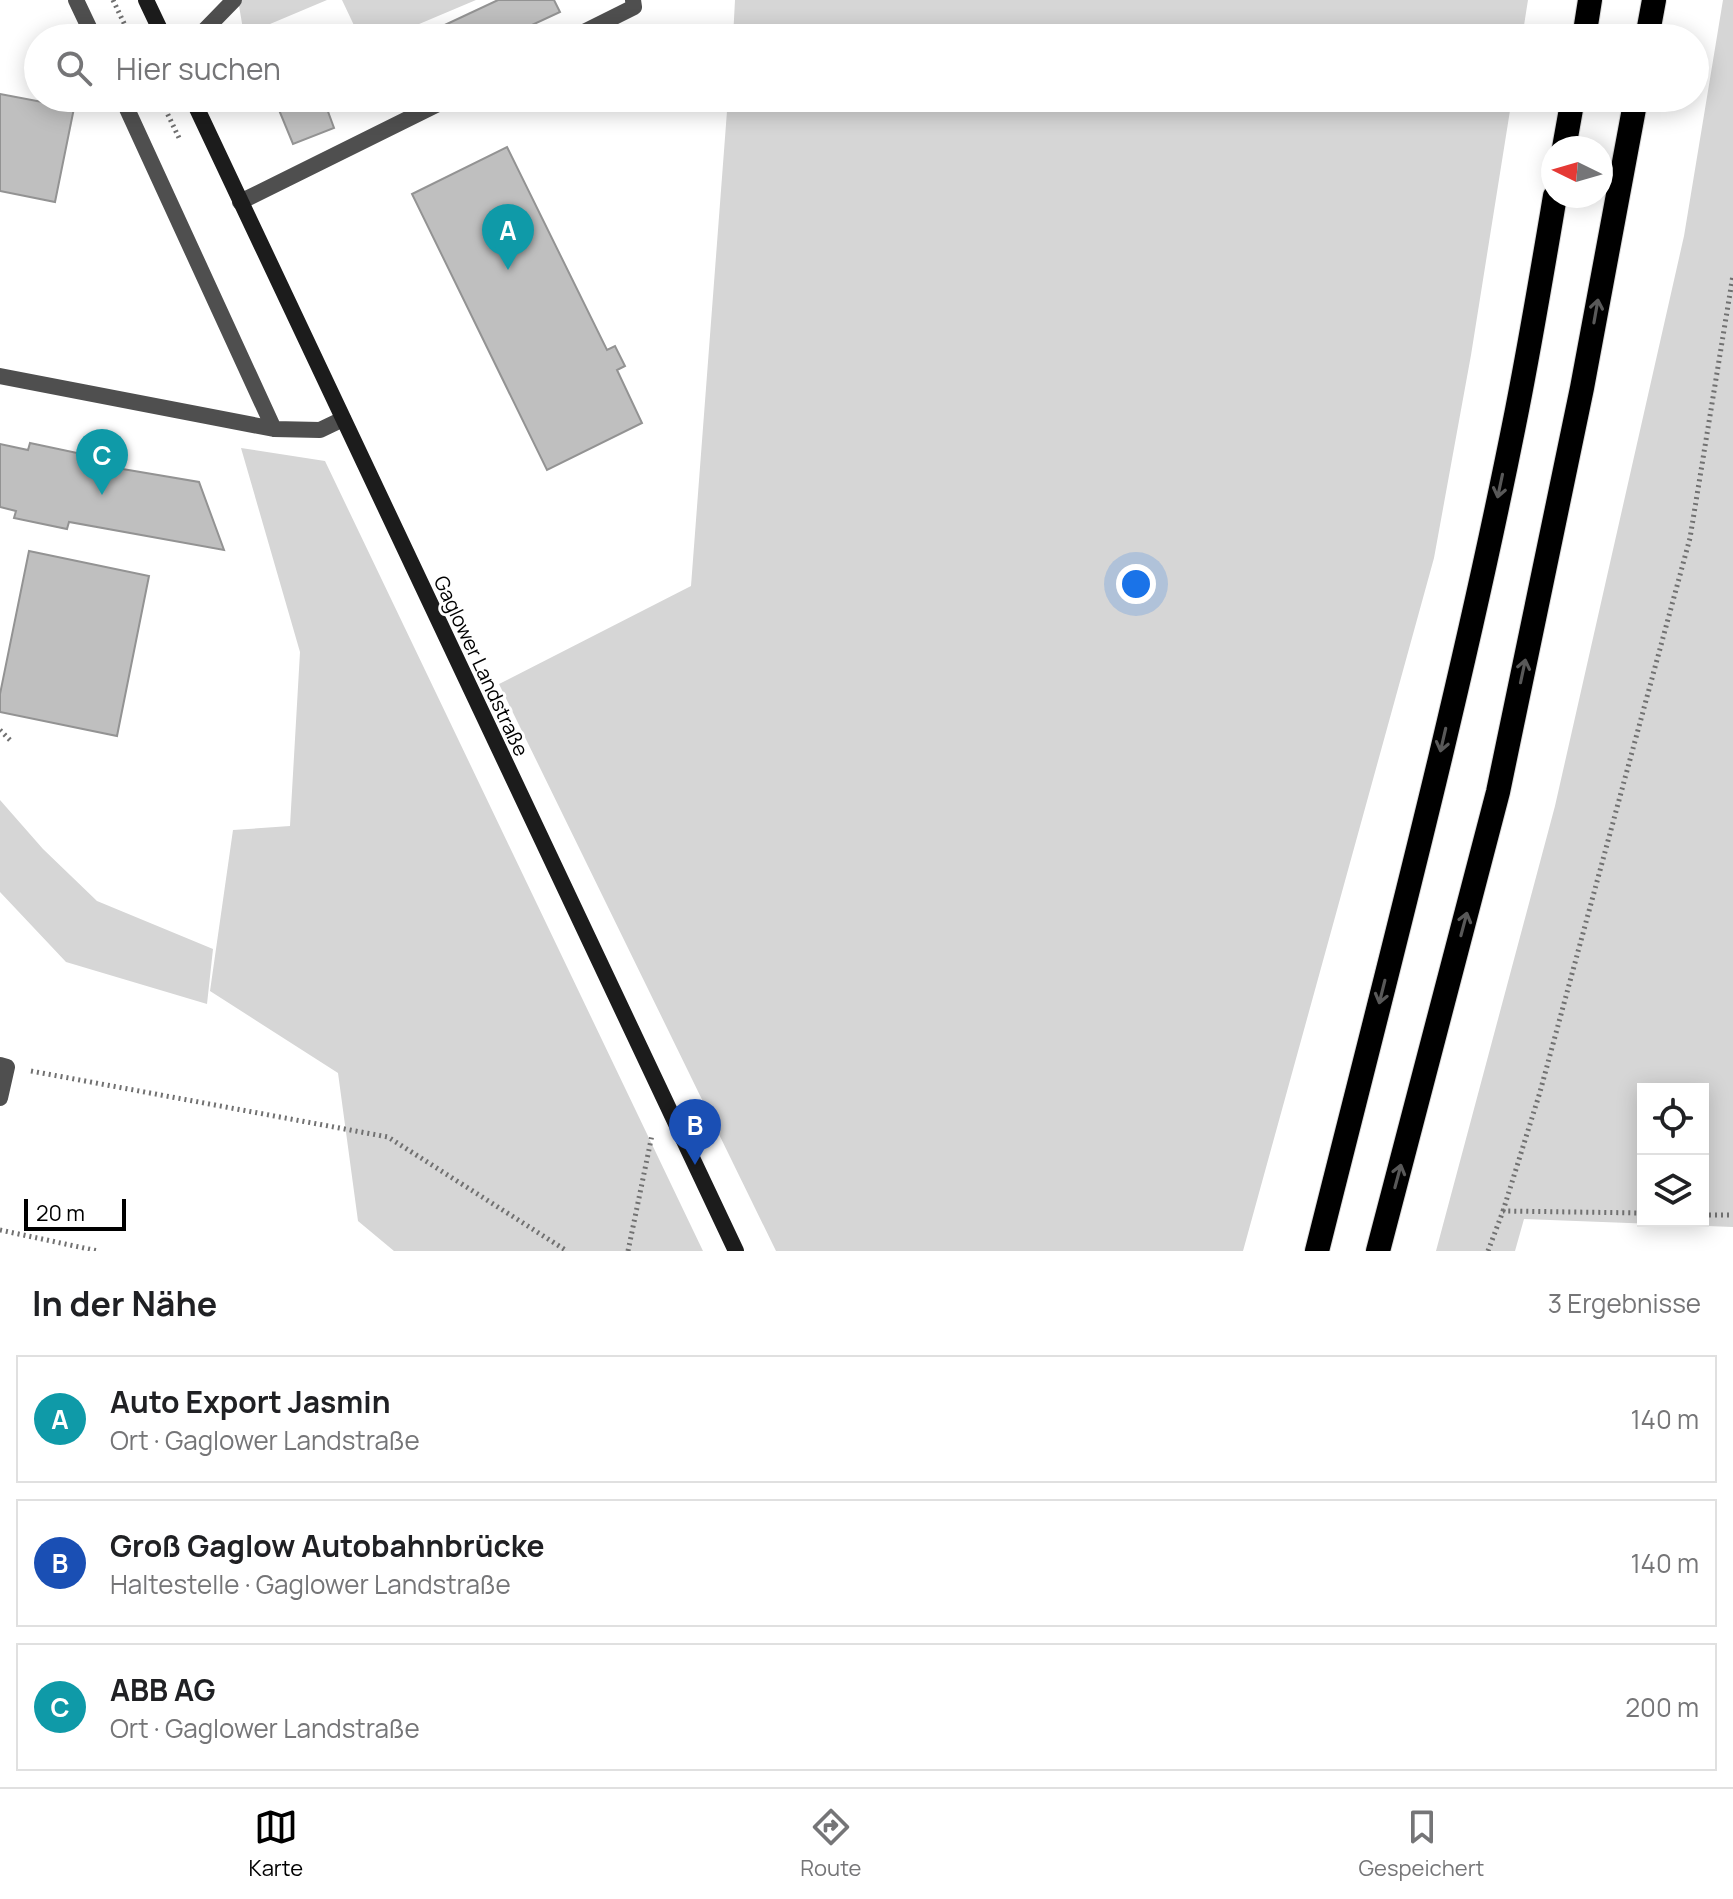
<!DOCTYPE html>
<html lang="de">
<meta charset="utf-8">
<style>
body{margin:0;font-family:Manrope,sans-serif;background:#f2f2f2;color:#202124}
.controls{position:absolute;right:24px;bottom:24px;display:grid;overflow:hidden;border-radius:0px;box-shadow:0 4px 20px #0003}
.controls button{width:72px;height:72px;display:grid;place-items:center;padding:0;border:0;border-bottom:2px solid #e0e0e0;background:#fff;color:#202124;font:40px sans-serif}
.compass{position:absolute;left:1541px;top:136px;width:72px;height:72px;border-radius:50%;background:#fff;box-shadow:0 4px 20px #0003;rotate:275deg}
.scale{position:absolute;left:24px;bottom:20px;width:102px;box-sizing:border-box;padding-left:8px;border:4px solid #000;border-top:0;font-size:22px;line-height:28px;white-space:nowrap;color:#000;-webkit-text-stroke:6px #fff;paint-order:stroke}
.you{position:absolute;left:1136px;top:584px;width:28px;height:28px;margin:-20px;border:6px solid #fff;border-radius:50%;background:#1a73e8;box-shadow:0 0 0 12px #1a73e833}
.badge{display:grid;place-items:center;width:52px;height:52px;border-radius:50%;background:#000;color:#fff;font-size:26px;font-weight:700}
.pin{position:absolute;translate:-50% -66px;filter:drop-shadow(0 2px 4px #0008)}
.pin::after{content:'';position:absolute;top:42px;width:28px;height:24px;background:inherit;clip-path:polygon(0 0,100% 0,50% 100%)}
.list{margin:0;padding:0;list-style:none}
h2{display:flex;justify-content:space-between;align-items:center;height:104px;margin:0;padding:0 32px;font-size:34px}
h2 small{font-size:26px;font-weight:400;color:#757577}
.list li{display:grid;grid-template-columns:52px 1fr auto;gap:24px;align-items:center;box-sizing:border-box;height:128px;margin:0 16px 16px;padding:0 16px;border:2px solid #e0e0e0;border-radius:0px}
.list b{display:block;font-size:30px;white-space:nowrap}
.list p{margin:0;font-size:26px;white-space:nowrap;color:#757577}
.list em{font-size:26px;font-style:normal;color:#757577}
.icon{flex:none;width:44px;height:44px;fill:none;stroke:currentColor;stroke-width:2;stroke-linecap:round;stroke-linejoin:round}
.map{position:relative;flex:none;width:1733px;height:1251px;overflow:hidden}
.search{position:absolute;background:#fff;box-shadow:0 4px 20px #0003;left:24px;right:24px;top:24px;height:88px;display:flex;align-items:center;gap:20px;box-sizing:border-box;padding:0 28px;border-radius:44px;color:#757577;font-size:30px}
.sheet{height:536px;background:#fff}
nav{display:flex;justify-content:space-around;align-items:center;box-sizing:border-box;height:112px;border-top:2px solid #e0e0e0;background:#fff;font-size:22px;color:#757577}
nav a{display:grid;justify-items:center;gap:4px}
nav .on{color:#000}
.map>svg:first-child{display:block}
</style>
<div class="map">
<svg width="1733" height="1251" viewBox="0 0 1733 1251">
<rect width="100%" height="100%" fill="#fff"/>
<path fill="#d6d6d6" fill-rule="evenodd" d="M 238,0 L 327,0 L 244,35 Z
M 342,0 L 476,0 L 386,38 L 360,38 Z
M 735,0 L 1528,0 L 1522,38 L 733,38 Z
M 1723,0 L 1733,0 L 1733,1227 L 1524,1219 L 1515,1251 L 1436,1251 L 1555,806 L 1684,236 ZM 1643,1089 L 1703,1089 L 1703,1221 L 1643,1221 Z
M 728,98 L 1512,98 L 1471,355 L 1434,558 L 1243,1251 L 776,1251 L 499,684 L 691,586 Z
M 241,448 L 325,461 L 703,1251 L 394,1251 L 358,1221 L 338,1073 L 210,991 L 233,830 L 290,826 L 300,652 Z
M 0,800 L 43,849 L 97,901 L 213,949 L 207,1004 L 66,962 L 0,892 Z"/>
<path fill="#bfbfbf" stroke="#939393" stroke-width="2" d="M 498,0 L 554,0 L 560,12 L 504,38 L 417,38 Z
M 0,94 L 74,108 L 55,202 L 0,191 Z
M 309,98 L 323,98 L 334,128 L 293,144 L 279,110 Z
M 507,147 L 607,350 L 615,346 L 625,366 L 617,370 L 642,423 L 547,470 L 412,194 Z
M 30,443 L 82,454 L 81,462 L 199,482 L 224,550 L 69,522 L 67,529 L 14,518 L 16,511 L 0,507 L 0,444 L 28,450 Z
M 29,551 L 149,576 L 117,736 L 0,712 L 0,694 Z"/>
<g fill="none" stroke-linecap="round" stroke-linejoin="round">
<defs>
<path id="highway" d="M 1584,38 L 1590,0
M 1647,38 L 1654,0
M 1564,148 L 1573,98
M 1317,1251 C 1387,972 1461,693 1517,410 C 1531,339 1543,267 1555,196
M 1378,1251 L 1498,792 L 1582,388 L 1636,98"/>
</defs>
<use href="#highway" stroke="#dbdbdb" stroke-width="26"/>
<path stroke="#717171" stroke-width="5" stroke-dasharray="2 4" stroke-linecap="butt" d="M 113,0 L 131,38
M 160,98 L 180,140
M 0,730 L 11,741
M 31,1071 L 388,1137 L 567,1251
M 1503,1211 L 1540,1092 L 1690,538 L 1733,275
M 1703,1215 L 1733,1215
M 0,1230 L 98,1251
M 628,1251 L 652,1135
M 1488,1251 L 1503,1211 L 1643,1213"/>
<path stroke="#4f4f4f" stroke-width="16" d="M 76,0 L 94,38
M 197,38 L 234,0
M 572,38 L 634,7 L 633,0
M 122,98 L 274,429
M 240,202 L 450,98
M 0,376 L 274,429 L 320,430 L 343,419
M 0,1065 L 7,1067 L 0,1098"/>
<path stroke="#1c1c1c" stroke-width="16" d="M 146,0 L 164,38
M 192,98 L 736,1251"/>
<use href="#highway" stroke="#000" stroke-width="24"/>
</g>
<defs><path id="oneway-shaft" d="M-6 0H5M1.5-3L5.5 0L1.5 3" fill="none" stroke-width="1.6" stroke-linecap="round" stroke-linejoin="round" transform="scale(2)"/></defs>
<g stroke="#595959">
<use href="#oneway-shaft" transform="translate(1596 311) rotate(-80)"/>
<use href="#oneway-shaft" transform="translate(1500 486) rotate(102)"/>
<use href="#oneway-shaft" transform="translate(1523 671) rotate(-78)"/>
<use href="#oneway-shaft" transform="translate(1443 740) rotate(103)"/>
<use href="#oneway-shaft" transform="translate(1464 924) rotate(-75)"/>
<use href="#oneway-shaft" transform="translate(1382 992) rotate(104)"/>
<use href="#oneway-shaft" transform="translate(1398 1176) rotate(-75)"/>
</g>
<g text-anchor="middle" stroke-width="6" stroke-linejoin="round" paint-order="stroke">
<g font-size="20" fill="#000" stroke="#fff">
<text transform="translate(481 666) rotate(65)" y="7">Gaglower Landstraße</text>
</g>
</g>
</svg>
<div class="controls">
<button><svg class="icon" aria-label="locate" viewBox="0 0 24 24"><circle cx="12" cy="12" r="6"/><path d="M12 2v4M12 18v4M2 12h4M18 12h4"/></svg></button>
<button><svg class="icon" aria-label="layers" viewBox="0 0 24 24"><path d="M12 4l9 5-9 5-9-5zM3 14l9 5 9-5"/></svg></button>
</div>
<svg class="compass" viewBox="-18 -18 36 36"><path d="M0-13l5 13h-10z" fill="#e53935"/><path d="M0 13l5-13h-10z" fill="#757577"/></svg>
<div class="scale">20 m</div>
<div class="you"></div>
<div class="pin badge" style="left:508px;top:270px;background:#0f9aa8">A</div>
<div class="pin badge" style="left:695px;top:1165px;background:#1a4fb4">B</div>
<div class="pin badge" style="left:102px;top:495px;background:#0f9aa8">C</div>
<div class="search"><svg class="icon" aria-label="search" viewBox="0 0 24 24"><circle cx="10" cy="10" r="6"/><path d="M15 15l6 6"/></svg>Hier suchen</div>
</div>
<section class="sheet">
<h2>In der Nähe<small>3 Ergebnisse</small></h2>
<ul class="list">
<li><span class="badge" style="background:#0f9aa8">A</span><div><b>Auto Export Jasmin</b><p>Ort · Gaglower Landstraße</p></div><em>140 m</em></li>
<li><span class="badge" style="background:#1a4fb4">B</span><div><b>Groß Gaglow Autobahnbrücke</b><p>Haltestelle · Gaglower Landstraße</p></div><em>140 m</em></li>
<li><span class="badge" style="background:#0f9aa8">C</span><div><b>ABB AG</b><p>Ort · Gaglower Landstraße</p></div><em>200 m</em></li>
</ul>
</section>
<nav>
<a class="on"><svg class="icon" aria-label="map" viewBox="0 0 24 24"><path d="M3 6l6-2 6 2 6-2v14l-6 2-6-2-6 2zM9 4v14M15 6v14"/></svg>Karte</a>
<a><svg class="icon" aria-label="directions" viewBox="0 0 24 24"><path d="M12 3l9 9-9 9-9-9zM9 14v-3h6M13 9l2 2-2 2"/></svg>Route</a>
<a><svg class="icon" aria-label="saved" viewBox="0 0 24 24"><path d="M7 4h10v16l-5-4-5 4z"/></svg>Gespeichert</a>
</nav>
